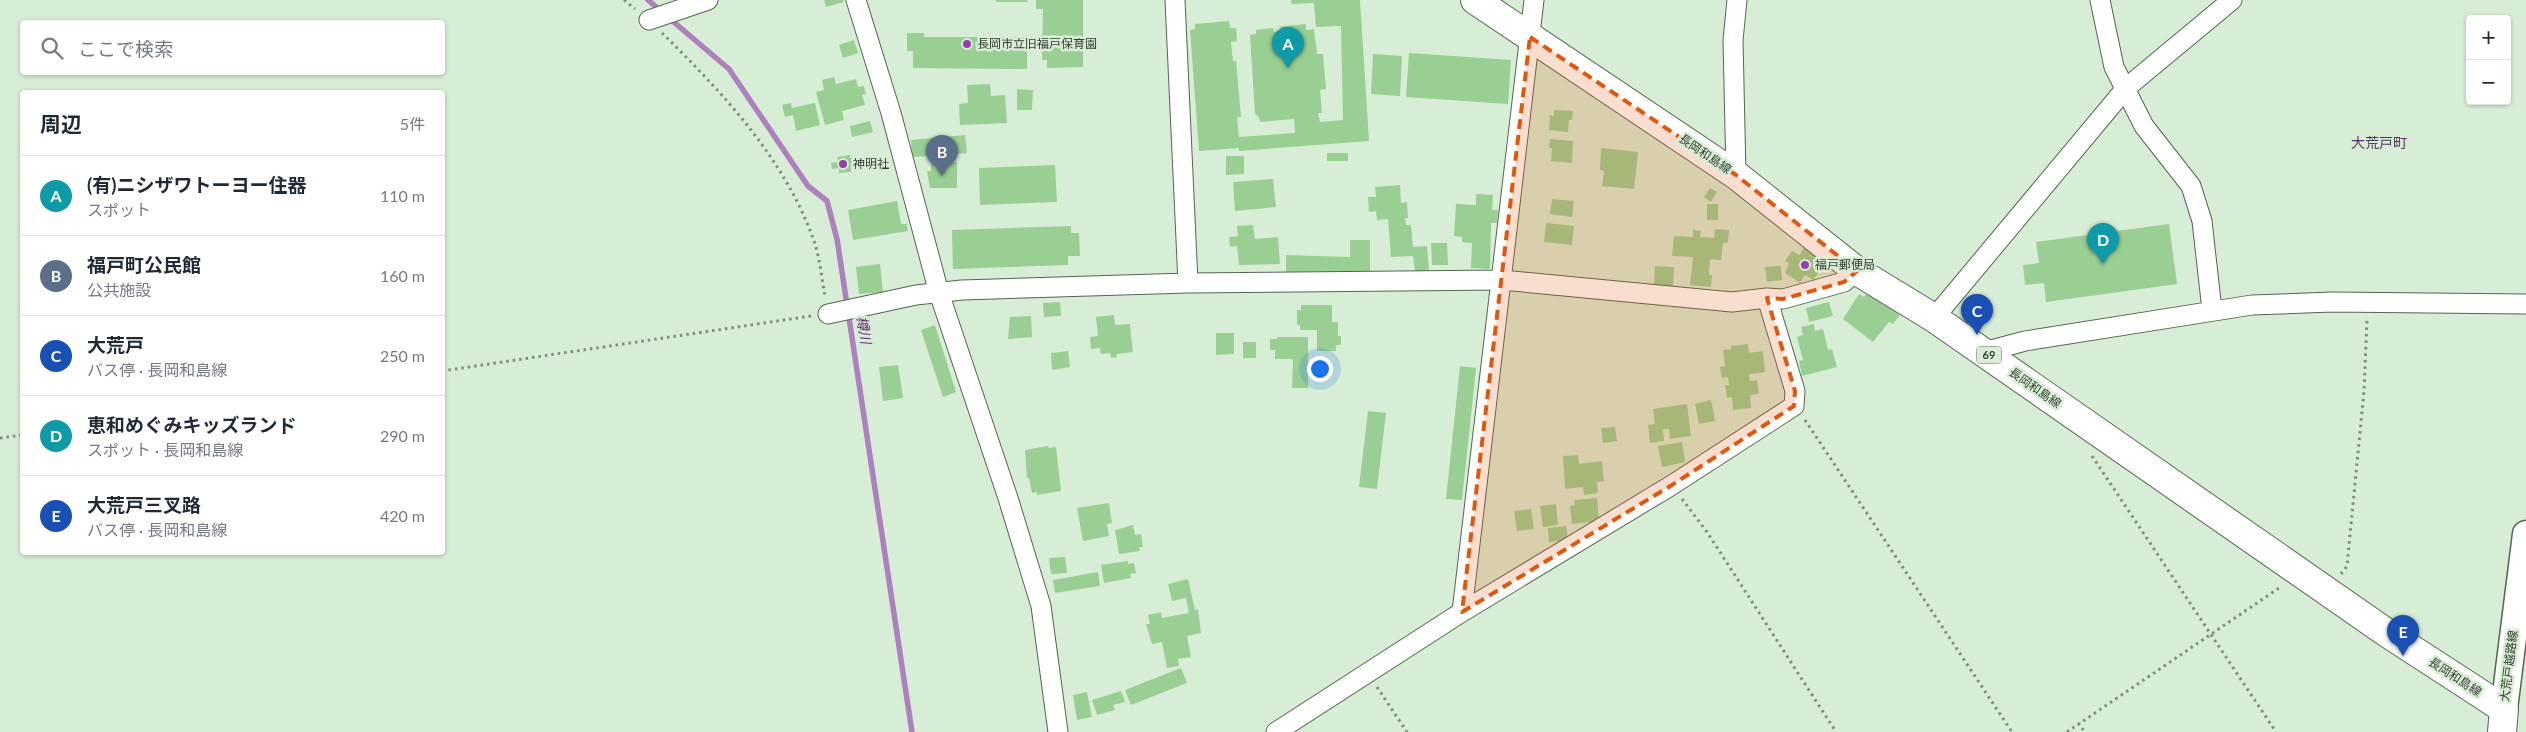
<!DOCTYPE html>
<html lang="ja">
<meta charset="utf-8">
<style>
body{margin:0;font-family:Lato,"Noto Sans JP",sans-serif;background:#f6f6f7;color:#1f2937}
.controls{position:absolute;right:15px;top:15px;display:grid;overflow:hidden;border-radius:5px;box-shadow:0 1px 4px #0004}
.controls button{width:45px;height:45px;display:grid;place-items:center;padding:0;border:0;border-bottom:1px solid #e0e1e3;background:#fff;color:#1f2937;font:25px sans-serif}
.you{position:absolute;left:1319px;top:368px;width:18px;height:18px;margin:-12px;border:4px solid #fff;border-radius:50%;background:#1a73e8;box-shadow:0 0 0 8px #1a73e833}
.badge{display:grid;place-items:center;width:32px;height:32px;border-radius:50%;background:#0b8043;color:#fff;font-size:16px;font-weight:700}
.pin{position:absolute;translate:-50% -41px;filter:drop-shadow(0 1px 2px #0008)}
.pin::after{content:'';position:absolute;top:26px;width:18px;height:15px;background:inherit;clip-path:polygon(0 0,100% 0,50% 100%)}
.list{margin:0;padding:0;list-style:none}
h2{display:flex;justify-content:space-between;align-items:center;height:65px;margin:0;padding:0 20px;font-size:21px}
h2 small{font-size:16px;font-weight:400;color:#747a83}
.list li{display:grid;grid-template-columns:32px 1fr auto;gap:15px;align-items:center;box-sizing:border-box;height:80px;padding:0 20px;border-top:1px solid #e0e1e3}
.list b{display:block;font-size:19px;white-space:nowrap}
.list p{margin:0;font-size:16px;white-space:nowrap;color:#747a83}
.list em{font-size:16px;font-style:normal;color:#747a83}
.icon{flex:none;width:28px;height:28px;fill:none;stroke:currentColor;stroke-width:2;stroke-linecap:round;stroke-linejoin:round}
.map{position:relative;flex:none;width:2526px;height:732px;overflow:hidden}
.search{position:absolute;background:#fff;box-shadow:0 1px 4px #0004;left:20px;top:20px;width:425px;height:55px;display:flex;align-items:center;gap:12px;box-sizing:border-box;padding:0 18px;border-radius:5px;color:#747a83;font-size:19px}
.panel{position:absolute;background:#fff;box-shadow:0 1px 4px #0004;left:20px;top:90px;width:425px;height:465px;border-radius:5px}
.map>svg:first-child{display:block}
</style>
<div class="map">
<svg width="2526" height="732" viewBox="0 0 2526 732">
<rect width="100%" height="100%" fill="#d8edd5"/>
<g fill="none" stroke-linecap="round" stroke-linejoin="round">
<path stroke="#ae80bd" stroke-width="5.5" d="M 648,0 L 662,12
M 669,18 L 729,69 L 808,186 L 827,201 L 837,239 L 912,732"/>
</g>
<path fill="#99cf92" d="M 824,0 L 843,0 L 844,2 L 826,7 Z
M 995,0 L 1027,0 L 1027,2 L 997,2 Z
M 1036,0 L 1083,0 L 1083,67 L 1047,68 L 1047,60 L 1042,60 L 1043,9 L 1036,9 Z
M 1291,0 L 1360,0 L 1369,141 L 1239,151 L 1239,148 L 1199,151 L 1190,30 L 1195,29 L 1195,24 L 1229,21 L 1230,28 L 1236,28 L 1237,41 L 1231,42 L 1233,61 L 1236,61 L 1241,117 L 1237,117 L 1239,137 L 1295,133 L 1294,119 L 1260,122 L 1259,117 L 1255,114 L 1250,35 L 1256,34 L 1256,30 L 1273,28 L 1274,32 L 1281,31 L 1280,27 L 1306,24 L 1306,30 L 1314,29 L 1317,54 L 1323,54 L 1326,89 L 1320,90 L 1322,113 L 1318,113 L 1320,122 L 1343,120 L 1341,26 L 1316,27 L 1314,3 L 1292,4 Z
M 907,33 L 924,33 L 924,37 L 1027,37 L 1027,69 L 913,68 L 913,51 L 907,51 Z
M 854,40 L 858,53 L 843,58 L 839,45 Z
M 1409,53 L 1511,60 L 1508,104 L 1406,97 Z
M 1373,54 L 1402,56 L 1400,96 L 1371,94 Z
M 834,77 L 836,84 L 856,79 L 858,87 L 864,86 L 866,94 L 862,95 L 865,105 L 842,111 L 844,120 L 825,125 L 816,92 L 824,90 L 822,80 Z
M 990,84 L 991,96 L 1005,95 L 1007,123 L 960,125 L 959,104 L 968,103 L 967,85 Z
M 1017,89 L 1033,90 L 1032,110 L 1017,110 Z
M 791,103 L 792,108 L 815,103 L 820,125 L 796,131 L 793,115 L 785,117 L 782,105 Z
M 1554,110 L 1573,111 L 1572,120 L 1569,120 L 1568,132 L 1549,130 L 1550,115 L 1554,116 Z
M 870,121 L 873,132 L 852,137 L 850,126 Z
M 965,135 L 967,153 L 912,157 L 911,140 Z
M 1550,139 L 1573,141 L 1572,163 L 1551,161 L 1552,148 L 1549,148 Z
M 1601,148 L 1638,152 L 1634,189 L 1602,186 L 1604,171 L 1600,170 Z
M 1327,153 L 1348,153 L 1348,161 L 1327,161 Z
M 850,155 L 850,158 L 853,158 L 855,166 L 851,166 L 851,172 L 839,173 L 839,168 L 832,169 L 831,163 L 838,162 L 837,157 Z
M 1226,156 L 1244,156 L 1244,174 L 1226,175 Z
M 957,162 L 957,188 L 930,188 L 927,171 L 931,171 L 931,163 Z
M 1055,165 L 1057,202 L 980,205 L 979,168 Z
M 1273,179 L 1276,207 L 1235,211 L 1233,182 Z
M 1400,185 L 1401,203 L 1407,202 L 1408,218 L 1405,218 L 1406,225 L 1411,225 L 1413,247 L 1427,246 L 1429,271 L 1415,272 L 1413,256 L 1391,257 L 1388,219 L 1377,220 L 1376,211 L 1369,212 L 1368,197 L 1376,197 L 1375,187 Z
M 1710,188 L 1717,192 L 1711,202 L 1704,197 Z
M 1476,194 L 1493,195 L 1492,210 L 1498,210 L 1497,223 L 1491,223 L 1490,269 L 1471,268 L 1472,243 L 1462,242 L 1462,237 L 1454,236 L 1456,204 L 1476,205 Z
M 1552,199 L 1574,201 L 1572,217 L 1550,214 Z
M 897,201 L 901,224 L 907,224 L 908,231 L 853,240 L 848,210 Z
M 1707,204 L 1718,204 L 1718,220 L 1707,220 Z
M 1546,223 L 1574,226 L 1572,245 L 1544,242 Z
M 2169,224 L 2177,284 L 2046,302 L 2044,283 L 2025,285 L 2023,265 L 2039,263 L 2036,242 Z
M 1253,225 L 1255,239 L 1278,237 L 1280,264 L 1239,265 L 1237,246 L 1230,247 L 1229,237 L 1238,236 L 1237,226 Z
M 1071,226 L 1071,233 L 1079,233 L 1080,256 L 1068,256 L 1068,265 L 953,269 L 952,230 Z
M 1715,229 L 1729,230 L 1728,243 L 1723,243 L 1721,260 L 1710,259 L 1709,275 L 1712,275 L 1711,287 L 1690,285 L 1693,257 L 1672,256 L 1674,236 L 1693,237 L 1693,230 L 1701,231 L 1700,237 L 1714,238 Z
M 1350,240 L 1370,240 L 1370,271 L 1286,272 L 1286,255 L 1350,257 Z
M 1431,243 L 1447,243 L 1448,265 L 1432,265 Z
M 1805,246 L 1827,261 L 1813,280 L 1805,275 L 1800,283 L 1785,273 L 1789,263 L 1785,261 L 1792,251 L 1799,255 Z
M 880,264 L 883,292 L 859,294 L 856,267 Z
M 1655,266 L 1674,267 L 1673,287 L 1654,285 Z
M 1781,266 L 1782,280 L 1767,282 L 1765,267 Z
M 1859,294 L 1864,297 L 1866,294 L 1871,297 L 1872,295 L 1883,304 L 1886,300 L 1895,307 L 1893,310 L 1900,315 L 1893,324 L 1889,322 L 1873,342 L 1843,319 Z
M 1060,302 L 1061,316 L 1044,317 L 1043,303 Z
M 1829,302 L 1833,316 L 1809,322 L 1806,308 Z
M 1301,305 L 1332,305 L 1332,322 L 1338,322 L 1338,336 L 1341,336 L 1341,345 L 1336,345 L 1336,351 L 1317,351 L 1317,330 L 1300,330 L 1300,325 L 1297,325 L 1297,310 L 1301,310 Z
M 1114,315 L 1115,325 L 1130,324 L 1133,352 L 1117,354 L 1117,357 L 1111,358 L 1110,353 L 1101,354 L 1100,348 L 1091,349 L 1090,337 L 1098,336 L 1096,317 Z
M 1031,316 L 1032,337 L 1008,339 L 1010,317 Z
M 1814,324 L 1815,331 L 1823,329 L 1828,350 L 1832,349 L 1837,367 L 1802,376 L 1799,361 L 1803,360 L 1797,337 L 1803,335 L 1801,327 Z
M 935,325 L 956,392 L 943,397 L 921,330 Z
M 1216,333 L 1234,333 L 1234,354 L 1216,355 Z
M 1277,337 L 1308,337 L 1308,388 L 1292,388 L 1293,359 L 1275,359 L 1275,350 L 1270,350 L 1270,339 L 1277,339 Z
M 1243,342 L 1256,342 L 1256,358 L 1243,358 Z
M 1748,344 L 1749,353 L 1763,351 L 1765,372 L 1749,374 L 1750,381 L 1757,380 L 1759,394 L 1750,395 L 1751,408 L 1733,410 L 1732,397 L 1727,398 L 1725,385 L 1729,385 L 1728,377 L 1722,378 L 1720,367 L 1725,366 L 1723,350 L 1731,349 L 1731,346 Z
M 1068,351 L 1070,367 L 1052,370 L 1051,353 Z
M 898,365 L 903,398 L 883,401 L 879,367 Z
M 1460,366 L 1476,368 L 1462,500 L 1446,499 Z
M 1711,400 L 1715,421 L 1699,424 L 1695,404 Z
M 1687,404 L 1691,436 L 1670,439 L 1669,429 L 1663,429 L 1664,441 L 1650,443 L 1648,425 L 1655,424 L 1653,409 Z
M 1368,411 L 1386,413 L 1377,489 L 1359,487 Z
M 1615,427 L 1617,441 L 1603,443 L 1601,428 Z
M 1682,442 L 1685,462 L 1662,467 L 1658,446 Z
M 1048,446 L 1049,448 L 1056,447 L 1061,491 L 1037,495 L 1037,492 L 1032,493 L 1029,478 L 1027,478 L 1025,450 Z
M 1578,455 L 1579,464 L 1602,461 L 1604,481 L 1597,482 L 1598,493 L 1584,495 L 1583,487 L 1565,489 L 1563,456 Z
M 1597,498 L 1599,521 L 1572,524 L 1570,506 L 1575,505 L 1574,500 Z
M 1109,503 L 1112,523 L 1107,524 L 1109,536 L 1083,541 L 1077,508 Z
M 1556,504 L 1558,525 L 1543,527 L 1540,506 Z
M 1531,509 L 1534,529 L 1517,531 L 1514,511 Z
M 1133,525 L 1135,535 L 1141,534 L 1143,547 L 1139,547 L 1140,551 L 1119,554 L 1115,530 Z
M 1566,526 L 1568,540 L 1549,542 L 1548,528 Z
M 1065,557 L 1067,573 L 1051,574 L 1049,558 Z
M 1128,561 L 1128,564 L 1134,563 L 1136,573 L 1130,574 L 1131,578 L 1104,583 L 1101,565 Z
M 1098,572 L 1100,586 L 1055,593 L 1053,580 Z
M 1188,579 L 1195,610 L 1198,609 L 1201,633 L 1187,636 L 1191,657 L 1178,659 L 1179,666 L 1167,668 L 1162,642 L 1152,644 L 1146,624 L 1150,624 L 1148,615 L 1161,612 L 1162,618 L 1189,613 L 1186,598 L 1172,601 L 1168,584 Z
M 1181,668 L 1187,683 L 1131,705 L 1125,690 Z
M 1121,691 L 1125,702 L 1113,705 L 1115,710 L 1097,715 L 1092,700 Z
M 1087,692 L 1092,717 L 1077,720 L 1073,695 Z"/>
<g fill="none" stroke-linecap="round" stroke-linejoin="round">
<defs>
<path id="street" d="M 856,0 L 891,113 L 939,293 L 1008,498 L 1041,606 L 1058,732
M 1175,0 L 1188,283
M 2100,0 L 2114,67 L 2144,126 L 2191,186 L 2202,221 L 2212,310
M 649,20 L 708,0
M 1736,175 L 1733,40 L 1737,0
M 828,314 L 916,295 L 962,290 L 1188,283 L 1502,280 L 1732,302 L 1767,298 L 1783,299 L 1844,282 L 1857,271
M 1934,318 L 2126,88 L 2232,0
M 1984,352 L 2025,341 L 2252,305 L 2332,302 L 2526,304
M 1462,612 L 1534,0
M 1276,732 L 1462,612 L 1672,485 L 1794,406 L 1795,391 L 1767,298"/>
<path id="secondary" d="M 2504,709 L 2526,534"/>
<path id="primary" d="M 1475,0 L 1736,175 L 1857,271 L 1934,318 L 2387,633 L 2504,709 L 2502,732"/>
</defs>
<use href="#street" stroke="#546651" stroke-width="21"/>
<use href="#secondary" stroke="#546651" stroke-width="29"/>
<use href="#primary" stroke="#546651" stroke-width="30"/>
<path stroke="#7f8d7d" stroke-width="3" stroke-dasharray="2.5 4" stroke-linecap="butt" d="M 624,0 L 635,9
M 662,33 C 723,93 787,161 815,244 C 820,260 822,280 825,297
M 442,371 L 811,316
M 1805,420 L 2012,732
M 0,438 L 22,435
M 2092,456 L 2276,732
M 1682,499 L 1707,532 L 1836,732
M 2341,574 L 2347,566 L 2364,391 L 2367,319
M 1377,687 L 1407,732
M 2078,723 L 2085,732
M 2067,732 L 2282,586"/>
<use href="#street" stroke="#fff" stroke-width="19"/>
<use href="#secondary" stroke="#fff" stroke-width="26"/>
<use href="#primary" stroke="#fff" stroke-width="28"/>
</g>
<path fill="#df580e" fill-opacity="0.2" stroke="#df580e" stroke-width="4" stroke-dasharray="10 6" stroke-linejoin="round" d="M 1530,37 L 1736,175 L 1857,271 L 1844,282 L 1783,299 L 1767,298 L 1795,391 L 1794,406 L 1672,485 L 1462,612 Z"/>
<g fill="#943fad" stroke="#d8edd5" stroke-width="2">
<circle cx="967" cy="44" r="5"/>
<circle cx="843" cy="164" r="5"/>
<circle cx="1805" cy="265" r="5"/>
</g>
<g text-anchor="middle" stroke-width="5" stroke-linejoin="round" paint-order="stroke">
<rect fill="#d8edd5" stroke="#667264" stroke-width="1" x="1976.5" y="346.5" width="25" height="17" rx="4"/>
<g font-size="11" font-weight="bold" fill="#353e34">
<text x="1989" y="359">69</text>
</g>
<g font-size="12" fill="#353e34" stroke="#d8edd5" text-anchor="start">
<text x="977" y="48">長岡市立旧福戸保育園</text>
<text x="853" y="168">神明社</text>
<text x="1815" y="269">福戸郵便局</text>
</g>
<g font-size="12" fill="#353e34" stroke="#d8edd5">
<text transform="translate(1705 154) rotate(34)" y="4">長岡和島線</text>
<text transform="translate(2035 388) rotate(35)" y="4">長岡和島線</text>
<text transform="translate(2509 666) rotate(-83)" y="4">大荒戸越路線</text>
<text transform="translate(2455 677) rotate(33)" y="4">長岡和島線</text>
</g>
<g font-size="14" fill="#5b3268" stroke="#d8edd5">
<text x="2379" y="148">大荒戸町</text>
</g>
<g font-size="14" font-style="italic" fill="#692f7a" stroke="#d8edd5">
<text transform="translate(864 330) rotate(81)" y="5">樽川</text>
</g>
</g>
</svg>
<div class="controls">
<button>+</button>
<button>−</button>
</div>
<div class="you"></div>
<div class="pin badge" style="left:1288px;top:68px;background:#0f9aa8">A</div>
<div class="pin badge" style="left:942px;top:176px;background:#5c6f8a">B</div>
<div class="pin badge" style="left:1977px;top:335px;background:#1a4fb4">C</div>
<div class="pin badge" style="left:2103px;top:264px;background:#0f9aa8">D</div>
<div class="pin badge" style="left:2403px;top:656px;background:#1a4fb4">E</div>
<div class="search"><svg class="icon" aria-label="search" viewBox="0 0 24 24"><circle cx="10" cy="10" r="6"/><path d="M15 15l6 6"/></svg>ここで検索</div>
<section class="panel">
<h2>周辺<small>5件</small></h2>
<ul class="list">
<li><span class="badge" style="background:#0f9aa8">A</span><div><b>(有)ニシザワトーヨー住器</b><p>スポット</p></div><em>110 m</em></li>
<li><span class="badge" style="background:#5c6f8a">B</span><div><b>福戸町公民館</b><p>公共施設</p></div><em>160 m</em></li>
<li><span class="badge" style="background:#1a4fb4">C</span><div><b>大荒戸</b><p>バス停 · 長岡和島線</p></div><em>250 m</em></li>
<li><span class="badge" style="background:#0f9aa8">D</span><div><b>恵和めぐみキッズランド</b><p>スポット · 長岡和島線</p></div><em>290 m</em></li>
<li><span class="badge" style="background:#1a4fb4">E</span><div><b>大荒戸三叉路</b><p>バス停 · 長岡和島線</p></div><em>420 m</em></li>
</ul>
</section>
</div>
